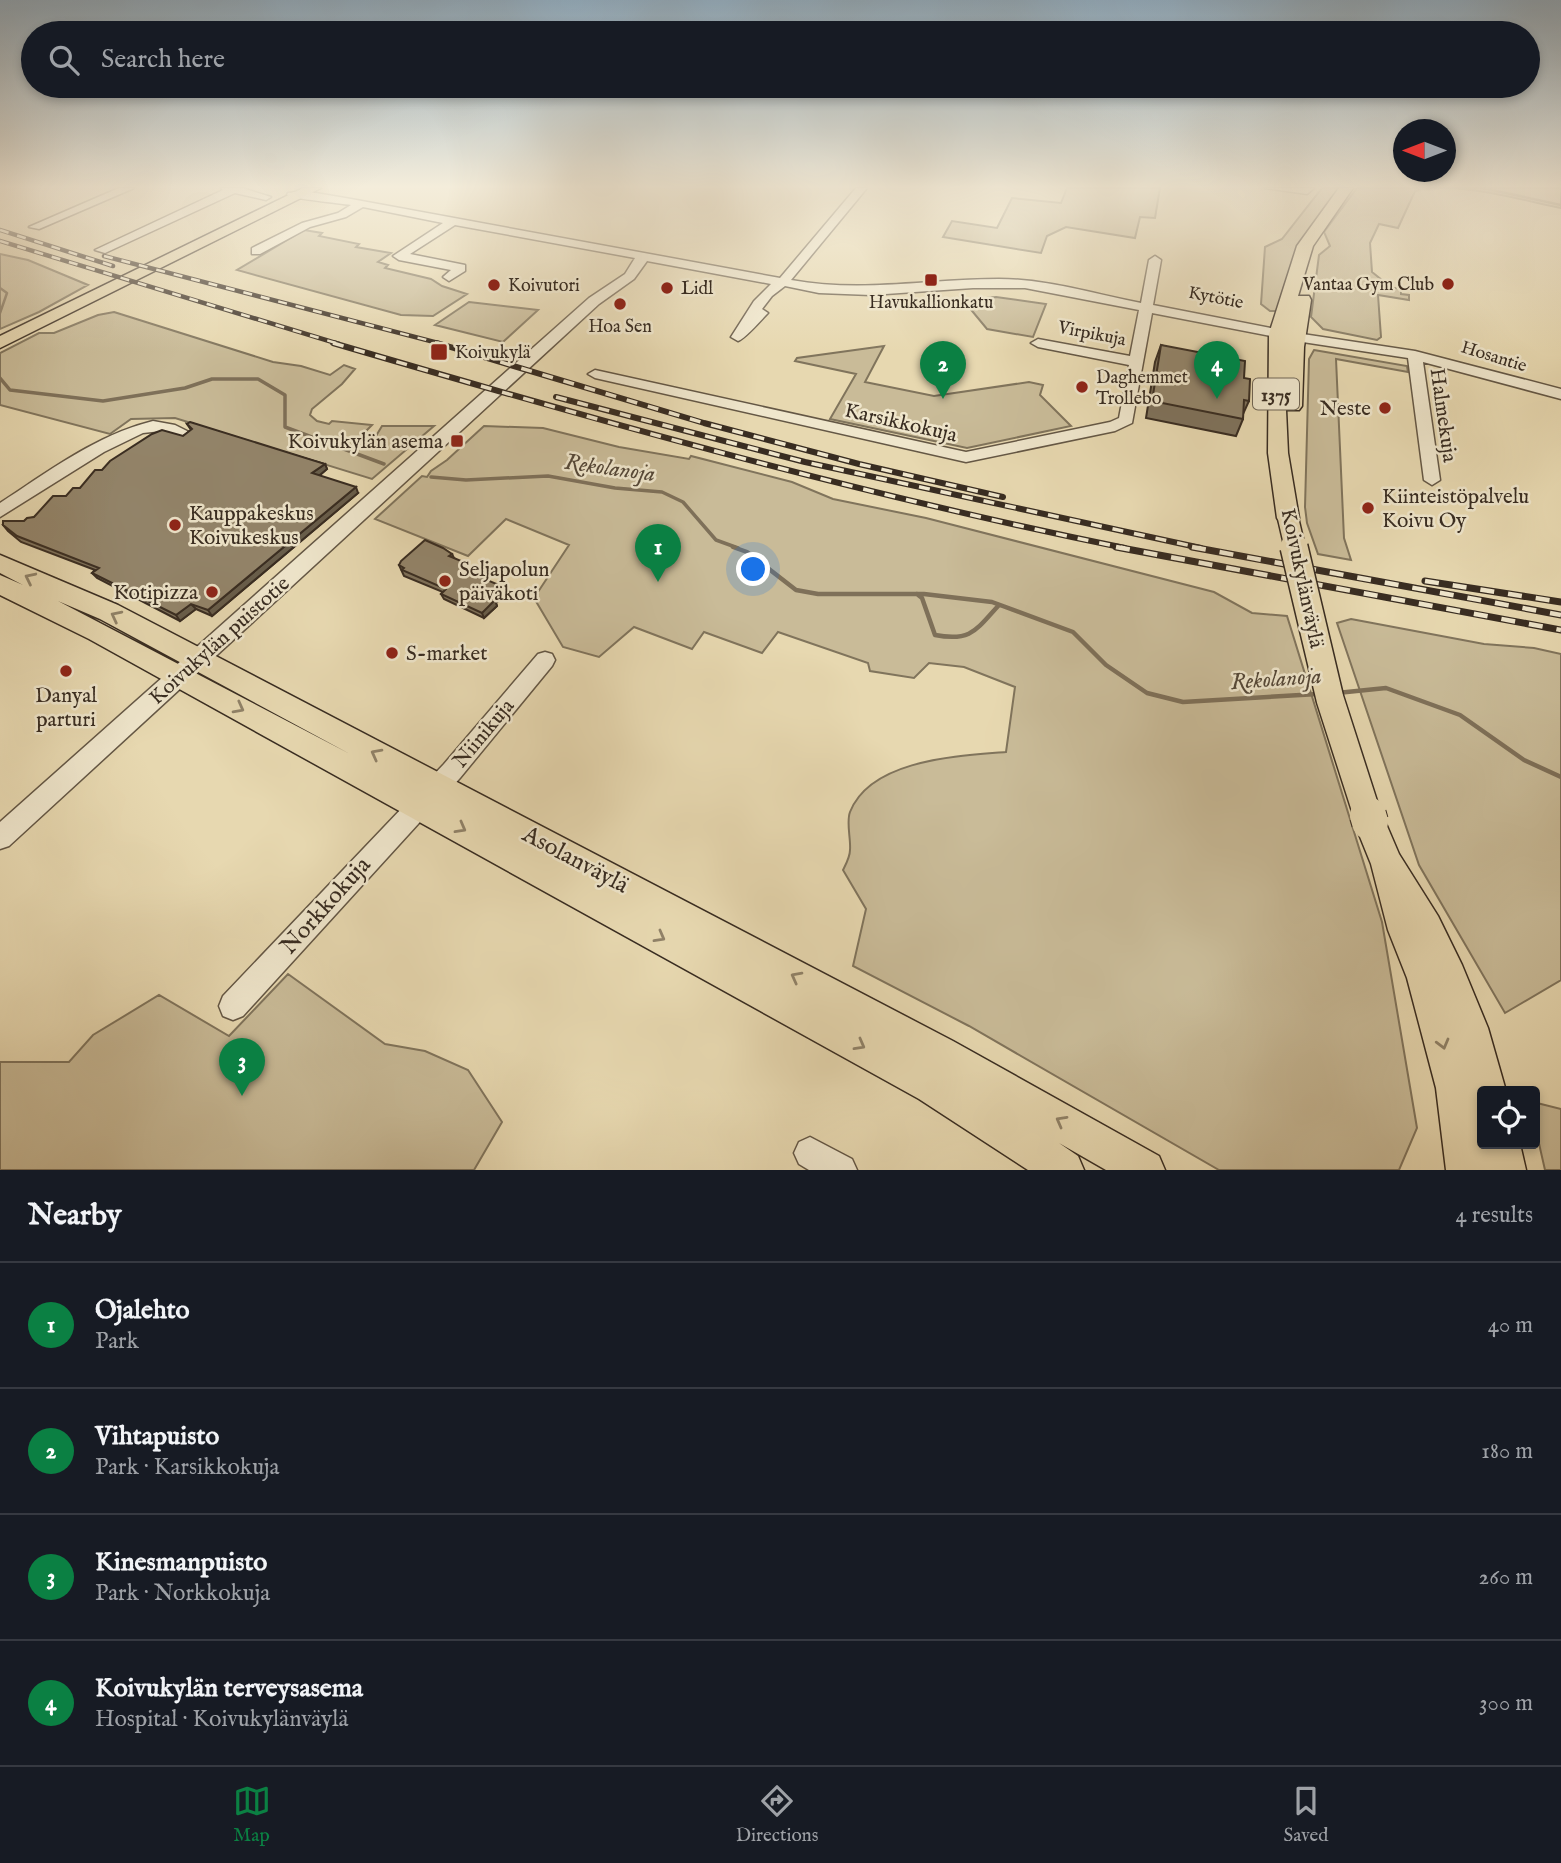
<!DOCTYPE html>
<meta charset="utf-8">
<style>
body{margin:0;font-family:"IM FELL English",serif;background:#20242c;color:#f1f3f6}
.controls{position:absolute;right:21px;bottom:21px;display:grid;overflow:hidden;border-radius:7px;box-shadow:0 4px 10px #0003}
.controls button{width:63px;height:63px;display:grid;place-items:center;padding:0;border:0;border-bottom:2px solid #363941;background:#171b24;color:#f1f3f6;font:35px sans-serif}
.compass{position:absolute;left:1393px;top:119px;width:63px;height:63px;border-radius:50%;background:#171b24;box-shadow:0 4px 10px #0003;rotate:270deg}
.you{position:absolute;left:754px;top:570px;width:24px;height:24px;margin:-18px;border:5px solid #fff;border-radius:50%;background:#1a73e8;box-shadow:0 0 0 10px #1a73e833}
.badge{display:grid;place-items:center;width:46px;height:46px;border-radius:50%;background:#0b8043;color:#fff;font-size:23px;font-weight:700}
.pin{position:absolute;translate:-50% -58px;filter:drop-shadow(0 2px 4px #0008)}
.pin::after{content:'';position:absolute;top:37px;width:24px;height:21px;background:inherit;clip-path:polygon(0 0,100% 0,50% 100%)}
.list{margin:0;padding:0;list-style:none}
h2{display:flex;justify-content:space-between;align-items:center;height:91px;margin:0;padding:0 28px;font-size:30px}
h2 small{font-size:23px;font-weight:400;color:#9ea1a6}
.list li{display:grid;grid-template-columns:46px 1fr auto;gap:21px;align-items:center;box-sizing:border-box;height:126px;padding:0 28px;border-top:2px solid #363941}
.list b{display:block;font-size:26px;white-space:nowrap}
.list p{margin:0;font-size:23px;white-space:nowrap;color:#9ea1a6}
.list em{font-size:23px;font-style:normal;color:#9ea1a6}
.icon{flex:none;width:38px;height:38px;fill:none;stroke:currentColor;stroke-width:2;stroke-linecap:round;stroke-linejoin:round}
.map{position:relative;flex:none;width:1561px;height:1170px;overflow:hidden}
.search{position:absolute;background:#171b24;box-shadow:0 4px 10px #0003;left:21px;right:21px;top:21px;height:77px;display:flex;align-items:center;gap:18px;box-sizing:border-box;padding:0 24px;border-radius:38px;color:#9ea1a6;font-size:26px}
.sheet{height:595px;background:#171b24}
nav{display:flex;justify-content:space-around;align-items:center;box-sizing:border-box;height:98px;border-top:2px solid #363941;background:#171b24;font-size:19px;color:#9ea1a6}
nav a{display:grid;justify-items:center;gap:4px}
nav .on{color:#0b8043}
.map>svg:first-child{display:block}
</style>
<div class="map">
<svg width="1561" height="1170" viewBox="0 0 1561 1170">
<rect width="100%" height="100%" fill="#e7d8b0"/>
<filter id="stains"><feTurbulence type="fractalNoise" baseFrequency=".00286" numOctaves="4"/><feColorMatrix values="0 0 0 0 .2 0 0 0 0 .09 0 0 0 0 .02 0 0 0 .5 -.17"/></filter>
<radialGradient id="worn" r=".72"><stop offset=".6" stop-color="#630" stop-opacity="0"/><stop offset="1" stop-color="#630" stop-opacity=".3"/></radialGradient>
<path fill="#c9bb98" stroke="#80745c" stroke-width="2" d="M 1067,188 L 1160,188 L 1155,218 L 1140,217 L 1135,238 L 1066,227 L 1047,236 L 1041,253 L 943,237 L 952,221 L 997,228 L 1012,198 L 1061,203 Z
M 1322,188 L 1339,188 C 1310,227 1288,264 1277,311 L 1270,311 L 1261,304 L 1265,247 L 1282,239 Z
M 1357,188 L 1561,188 L 1561,208 C 1517,199 1459,181 1415,191 L 1398,228 L 1379,224 L 1370,243 L 1372,272 L 1382,280 L 1383,286 L 1401,289 L 1401,294 L 1409,295 L 1409,300 L 1378,295 L 1381,337 L 1377,340 L 1323,329 L 1311,317 L 1319,255 L 1330,246 L 1324,232 Z
M 304,230 L 322,233 L 319,236 L 359,244 L 356,247 L 391,253 L 378,262 L 388,265 L 385,268 L 431,279 L 442,286 L 467,294 L 433,316 L 401,315 L 237,270 Z
M 0,254 L 28,260 L 88,285 L 39,312 L 0,329 Z
M 996,297 L 1046,304 L 1033,337 L 987,329 L 963,300 Z
M 469,302 L 538,310 L 503,342 L 435,325 Z
M 114,312 L 273,362 L 301,366 L 330,375 L 344,365 L 355,369 L 342,384 L 312,409 L 310,415 L 317,421 L 329,424 L 332,421 L 372,425 L 363,434 L 376,436 L 382,426 L 434,426 L 372,479 L 175,418 L 131,419 L 110,434 L 0,405 L 0,353 L 39,333 L 54,333 L 98,315 Z
M 884,346 L 865,382 L 934,396 L 1029,382 L 1043,385 L 1040,395 L 1071,426 L 967,448 L 830,419 L 856,374 L 795,361 L 797,358 Z
M 1314,350 L 1407,366 L 1408,372 L 1336,359 L 1344,538 L 1351,560 L 1318,554 L 1307,523 L 1305,507 L 1309,359 Z
M 484,426 L 543,428 L 619,447 L 689,459 L 691,456 L 792,482 L 833,499 L 926,518 L 1214,592 L 1252,613 L 1287,616 L 1382,922 L 1417,1128 L 1399,1170 L 1219,1170 L 969,1026 L 853,966 L 866,909 L 843,870 C 846,864 850,857 850,850 C 851,839 846,822 850,812 C 871,759 959,756 1006,752 L 1015,687 L 964,667 L 929,663 L 914,678 L 870,671 L 868,663 L 778,632 L 762,653 L 704,632 L 692,649 L 634,627 L 599,657 L 563,647 L 534,598 L 569,545 L 506,519 L 468,556 L 375,519 L 422,476 L 427,477 L 431,471 L 447,460 Z
M 1351,619 L 1484,644 L 1534,648 L 1561,654 L 1561,980 L 1505,1013 L 1419,865 L 1337,623 Z
M 288,974 L 385,1044 L 425,1051 L 468,1070 L 502,1122 L 474,1170 L 0,1170 L 0,1062 L 69,1062 L 93,1035 L 159,995 L 229,1036 Z
M 1537,1103 L 1561,1109 L 1561,1170 L 1545,1170 L 1535,1126 Z"/>
<g fill="none" stroke-linecap="round" stroke-linejoin="round">
<path stroke="#7e7059" stroke-width="2.5" d="M 1483,188 L 1561,205
M 0,288 L 7,293 L 0,313"/>
<path stroke="#7e7059" stroke-width="3.5" d="M 0,378 L 10,390 L 103,401 L 185,388 L 212,379 L 258,379 L 285,395 L 285,427 L 384,464
M 431,477 L 466,480 L 548,476 L 615,488 L 662,492 L 683,502 L 716,540 L 738,548"/>
<path stroke="#7e7059" stroke-width="4.5" d="M 733,547 L 747,552 L 796,590 L 818,594 L 924,594 L 992,602 L 1073,632 L 1106,665 L 1147,693 L 1183,702 L 1318,694
M 917,594 L 922,598 L 935,635 C 971,642 976,630 999,605
M 1337,693 L 1386,688 L 1460,715 L 1524,760 L 1561,777"/>
<defs>
<path id="minor" d="M 119,188 L 134,188 L 39,229 L 29,227 Z
M 221,188 L 242,188 L 271,197 L 266,200 L 235,193 L 105,253 L 95,250 L 223,190 Z
M 856,188 L 867,188 L 791,280 C 861,293 928,279 999,279 C 1046,279 1094,294 1141,303 L 1149,260 L 1155,256 L 1161,260 L 1153,305 L 1296,333 L 1415,351 L 1561,389 L 1561,399 L 1423,362 L 1440,480 L 1432,485 L 1424,480 L 1408,358 L 1296,341 L 1152,313 L 1132,423 L 1115,431 L 966,462 L 595,378 L 588,374 L 595,370 L 966,452 L 1110,422 L 1119,418 L 1129,365 L 1038,347 L 1031,343 L 1038,339 L 1130,356 L 1139,310 L 1025,288 L 973,288 L 871,295 L 819,293 L 785,286 L 772,296 L 762,309 L 768,313 C 761,320 746,338 738,341 L 731,337 L 754,301 L 771,284 L 647,261 L 634,279 L 599,304 L 9,846 L 0,849 L 0,822 L 589,298 L 625,274 L 635,258 L 455,225 L 410,254 L 465,265 L 465,271 L 449,281 L 443,277 L 451,270 L 399,260 L 393,256 L 443,223 L 363,207 L 346,217 L 310,227 L 260,254 L 252,254 L 252,248 L 302,223 L 338,213 L 351,205 C 339,203 293,199 287,195 L 288,193 L 304,191 L 351,199 L 780,278 Z
M 1265,188 L 1314,188 L 1307,194 Z
M 153,421 L 175,425 L 193,434 L 185,439 L 161,431 L 143,433 L 104,452 L 0,517 L 0,503 C 48,472 96,435 153,421 Z
M 545,652 L 552,654 L 555,660 L 552,666 L 460,778 L 243,1016 L 233,1020 L 223,1016 L 219,1006 L 223,996 L 444,764 L 538,654 Z
M 810,1137 L 852,1159 L 857,1170 L 809,1170 L 799,1164 L 794,1153 L 799,1142 Z"/>
<path id="major" d="M 303,188 L 321,188 L 0,348 L 0,336 Z
M 1339,188 L 1353,188 L 1313,246 L 1298,296 L 1309,296 L 1311,300 L 1304,347 L 1302,406 L 1299,410 L 1286,410 L 1288,453 L 1299,518 L 1296,523 L 1288,526 L 1280,523 L 1277,518 L 1268,453 L 1269,334 L 1297,246 Z
M 0,555 L 118,605 L 953,1041 L 1159,1156 L 1165,1170 L 1106,1170 L 1059,1143 L 1078,1156 L 1084,1170 L 1028,1170 L 919,1099 L 89,639 L 0,595 L 0,575 L 23,585 L 0,573 ZM 58,601 L 100,619 L 350,754 Z
M 1370,808 L 1381,812 L 1399,854 L 1438,916 L 1462,965 L 1488,1028 L 1506,1091 L 1482,1091 L 1482,1108 L 1477,1106 L 1482,1144 L 1520,1144 L 1526,1170 L 1446,1170 L 1436,1088 L 1407,978 L 1388,930 L 1371,864 L 1354,822 L 1359,812 Z"/>
</defs>
<use href="#minor" stroke="#645745" stroke-width="3"/>
<use href="#major" stroke="#382c21" stroke-width="3"/>
<use href="#minor" fill="#efe6cc" fill-rule="evenodd"/>
<use href="#major" fill="#e7d8b0" fill-rule="evenodd"/>
<defs>
<path id="rail-far2" d="M 0,230 L 113,266
M 0,241 L 339,344
M 104,256 L 442,344"/>
<path id="rail-far1" d="M 333,343 C 595,420 857,494 1125,548
M 437,343 L 704,423 L 859,464 L 1003,497
M 556,397 L 805,462 L 1201,548"/>
<path id="rail" d="M 1116,547 L 1561,630
M 1192,547 L 1561,615
M 1425,581 L 1561,602"/>
</defs>
<use href="#rail-far2" stroke="#382c21" stroke-width="4.5"/>
<use href="#rail-far1" stroke="#382c21" stroke-width="6"/>
<use href="#rail" stroke="#382c21" stroke-width="7"/>
<use href="#rail-far2" stroke="#efe6cc" stroke-width="2.5" stroke-dasharray="9" stroke-linecap="butt"/>
<use href="#rail-far1" stroke="#efe6cc" stroke-width="3.5" stroke-dasharray="11" stroke-linecap="butt"/>
<use href="#rail" stroke="#efe6cc" stroke-width="4.5" stroke-dasharray="14" stroke-linecap="butt"/>
<defs>
<path id="major-bridge-far2" d="M 1288,518 L 1295,548"/>
<path id="major-bridge-far1" d="M 1294,547 L 1330,699 L 1368,817"/>
<path id="major-bridge" d="M 1368,815 L 1370,822"/>
</defs>
<use href="#major-bridge-far2" stroke="#382c21" stroke-width="23" stroke-linecap="butt"/>
<use href="#major-bridge-far1" stroke="#382c21" stroke-width="30" stroke-linecap="butt"/>
<use href="#major-bridge" stroke="#382c21" stroke-width="38" stroke-linecap="butt"/>
<use href="#major-bridge-far2" stroke="#e7d8b0" stroke-width="20"/>
<use href="#major-bridge-far1" stroke="#e7d8b0" stroke-width="27"/>
<use href="#major-bridge" stroke="#e7d8b0" stroke-width="36"/>
</g>
<path fill="#7e725c" stroke="#382c21" stroke-width="2" d="M 1161,345 L 1244,378 L 1249,401 L 1243,414 L 1243,419 L 1236,436 L 1146,418 L 1155,362 Z
M 187,424 L 325,464 L 327,469 L 319,476 L 358,493 L 212,616 L 196,609 L 180,621 L 97,578 L 92,573 L 95,570 L 21,542 L 8,531 L 3,525 L 24,521 L 34,517 L 80,488 L 102,470 L 183,436 L 191,430 Z
M 452,554 L 454,558 L 471,569 L 473,574 L 501,591 L 496,595 L 498,601 L 496,603 L 497,606 L 484,618 L 444,599 L 441,594 L 443,592 L 404,576 L 399,565 Z"/>
<path fill="#675d4b" stroke="#382c21" stroke-width="2" d="M 325,464 L 327,469 L 315,479 L 312,473 Z
M 356,487 L 358,493 L 212,616 L 208,610 Z
M 499,585 L 501,591 L 496,595 L 498,601 L 496,603 L 497,606 L 484,618 L 482,613 L 491,593 Z
M 191,604 L 196,609 L 180,621 L 176,615 Z"/>
<path fill="#93856b" stroke="#382c21" stroke-width="2" d="M 1161,345 L 1245,361 L 1244,378 L 1250,379 L 1249,401 L 1244,400 L 1243,419 L 1152,401 Z
M 190,422 L 325,464 L 312,473 L 356,487 L 208,610 L 191,604 L 176,615 L 92,573 L 99,568 L 17,536 L 3,525 L 3,521 L 24,521 L 27,518 L 34,517 L 53,496 L 66,496 L 73,488 L 80,488 L 95,470 L 102,470 L 110,461 L 152,434 L 162,430 L 183,436 L 192,429 L 187,424 Z
M 425,540 L 443,548 L 452,554 L 449,556 L 466,563 L 463,566 L 471,569 L 468,572 L 499,585 L 491,593 L 496,595 L 492,599 L 495,600 L 482,613 L 441,594 L 446,589 L 402,570 L 404,568 L 399,565 L 401,561 Z"/>
<defs><path id="oneway-chevron" d="M-2-3.5L2.5 0L-2 3.5" fill="none" stroke-width="1.6" stroke-linecap="round" stroke-linejoin="round" transform="scale(1.75)"/></defs>
<g stroke="#908268">
<use href="#oneway-chevron" transform="translate(30 578) rotate(-154)"/>
<use href="#oneway-chevron" transform="translate(116 616) rotate(-153)"/>
<use href="#oneway-chevron" transform="translate(239 708) rotate(28)"/>
<use href="#oneway-chevron" transform="translate(376 754) rotate(-152)"/>
<use href="#oneway-chevron" transform="translate(461 828) rotate(29)"/>
<use href="#oneway-chevron" transform="translate(660 937) rotate(29)"/>
<use href="#oneway-chevron" transform="translate(796 977) rotate(-152)"/>
<use href="#oneway-chevron" transform="translate(1443 1044) rotate(75)"/>
<use href="#oneway-chevron" transform="translate(860 1045) rotate(29)"/>
<use href="#oneway-chevron" transform="translate(1061 1121) rotate(-151)"/>
</g>
<linearGradient id="sky" x2="0" y2="1"><stop stop-color="#90abbe"/><stop offset="0.53" stop-color="#f4eddb"/><stop offset="1" stop-color="#f4eddb" stop-opacity="0"/></linearGradient>
<rect width="1561" height="352" fill="url(#sky)"/>
<g fill="#8f2418" stroke="#efe6cc" stroke-width="2.5">
<rect x="924" y="273" width="14" height="14" rx="3.5"/>
<circle cx="1448" cy="284" r="7"/>
<circle cx="494" cy="285" r="7"/>
<circle cx="667" cy="288" r="7"/>
<circle cx="620" cy="304" r="7"/>
<rect x="430" y="343" width="18" height="18" rx="3.5"/>
<circle cx="1082" cy="387" r="7"/>
<circle cx="1385" cy="408" r="7"/>
<rect x="450" y="434" width="14" height="14" rx="3.5"/>
<circle cx="1368" cy="508" r="7"/>
<circle cx="175" cy="525" r="7"/>
<circle cx="445" cy="581" r="7"/>
<circle cx="212" cy="592" r="7"/>
<circle cx="392" cy="653" r="7"/>
<circle cx="66" cy="671" r="7"/>
</g>
<g text-anchor="middle" stroke-width="5" stroke-linejoin="round" paint-order="stroke">
<g font-size="18" fill="#382c21" stroke="#efe6cc" text-anchor="start">
<text x="1434" y="290" text-anchor="end">Vantaa Gym Club</text>
<text x="508" y="291">Koivutori</text>
<text x="681" y="294">Lidl</text>
<text x="931" y="308" text-anchor="middle">Havukallionkatu</text>
<text x="620" y="332" text-anchor="middle">Hoa Sen</text>
<text x="455" y="358">Koivukylä</text>
<text x="1096" y="383">Daghemmet<tspan x="1096" dy="21">Trollebo</tspan></text>
</g>
<g font-size="18" fill="#382c21" stroke="#efe6cc">
<text transform="translate(1216 297) rotate(11)" y="6">Kytötie</text>
<text transform="translate(1092 333) rotate(11)" y="6">Virpikuja</text>
<text transform="translate(1494 356) rotate(17)" y="6">Hosantie</text>
</g>
<rect fill="#efe6cc" stroke="#6f6454" stroke-width="2" x="1253" y="378.5" width="46" height="31" rx="5"/>
<g font-size="19" font-weight="bold" fill="#382c21">
<text x="1276" y="401">1375</text>
</g>
<g font-size="21" fill="#382c21" stroke="#efe6cc" text-anchor="start">
<text x="1371" y="415" text-anchor="end">Neste</text>
<text x="443" y="448" text-anchor="end">Koivukylän asema</text>
<text x="1382" y="503">Kiinteistöpalvelu<tspan x="1382" dy="24">Koivu Oy</tspan></text>
<text x="189" y="520">Kauppakeskus<tspan x="189" dy="24">Koivukeskus</tspan></text>
<text x="459" y="576">Seljapolun<tspan x="459" dy="24">päiväkoti</tspan></text>
<text x="198" y="599" text-anchor="end">Kotipizza</text>
<text x="406" y="660">S-market</text>
<text x="66" y="702" text-anchor="middle">Danyal<tspan x="66" dy="24">parturi</tspan></text>
</g>
<g font-size="21" fill="#382c21" stroke="#efe6cc">
<text transform="translate(1444 415) rotate(82)" y="7">Halmekuja</text>
<text transform="translate(901 422) rotate(13)" y="7">Karsikkokuja</text>
<text transform="translate(1303 578) rotate(78)" y="7">Koivukylänväylä</text>
<text transform="translate(219 640) rotate(-42)" y="7">Koivukylän puistotie</text>
<text transform="translate(483 733) rotate(-50)" y="7">Niinikuja</text>
</g>
<g font-size="23" font-style="italic" fill="#554838" stroke="#efe6cc">
<text transform="translate(610 467) rotate(8)" y="8">Rekolanoja</text>
<text transform="translate(1276 678) rotate(-4)" y="8">Rekolanoja</text>
</g>
<g font-size="24" fill="#382c21" stroke="#efe6cc">
<text transform="translate(576 859) rotate(28)" y="8">Asolanväylä</text>
<text transform="translate(325 905) rotate(-48)" y="8">Norkkokuja</text>
</g>
</g>
<rect width="100%" height="100%" filter="url(#stains)"/>
<rect width="100%" height="100%" fill="url(#worn)"/>
</svg>
<div class="controls">
<button><svg class="icon" aria-label="locate" viewBox="0 0 24 24"><circle cx="12" cy="12" r="6"/><path d="M12 2v4M12 18v4M2 12h4M18 12h4"/></svg></button>
</div>
<svg class="compass" viewBox="-18 -18 36 36"><path d="M0-13l5 13h-10z" fill="#e53935"/><path d="M0 13l5-13h-10z" fill="#9ea1a6"/></svg>
<div class="you"></div>
<div class="pin badge" style="left:658px;top:582px">1</div>
<div class="pin badge" style="left:943px;top:399px">2</div>
<div class="pin badge" style="left:242px;top:1096px">3</div>
<div class="pin badge" style="left:1217px;top:399px">4</div>
<div class="search"><svg class="icon" aria-label="search" viewBox="0 0 24 24"><circle cx="10" cy="10" r="6"/><path d="M15 15l6 6"/></svg>Search here</div>
</div>
<section class="sheet">
<h2>Nearby<small>4 results</small></h2>
<ul class="list">
<li><span class="badge">1</span><div><b>Ojalehto</b><p>Park</p></div><em>40 m</em></li>
<li><span class="badge">2</span><div><b>Vihtapuisto</b><p>Park · Karsikkokuja</p></div><em>180 m</em></li>
<li><span class="badge">3</span><div><b>Kinesmanpuisto</b><p>Park · Norkkokuja</p></div><em>260 m</em></li>
<li><span class="badge">4</span><div><b>Koivukylän terveysasema</b><p>Hospital · Koivukylänväylä</p></div><em>300 m</em></li>
</ul>
</section>
<nav>
<a class="on"><svg class="icon" aria-label="map" viewBox="0 0 24 24"><path d="M3 6l6-2 6 2 6-2v14l-6 2-6-2-6 2zM9 4v14M15 6v14"/></svg>Map</a>
<a><svg class="icon" aria-label="directions" viewBox="0 0 24 24"><path d="M12 3l9 9-9 9-9-9zM9 14v-3h6M13 9l2 2-2 2"/></svg>Directions</a>
<a><svg class="icon" aria-label="saved" viewBox="0 0 24 24"><path d="M7 4h10v16l-5-4-5 4z"/></svg>Saved</a>
</nav>
